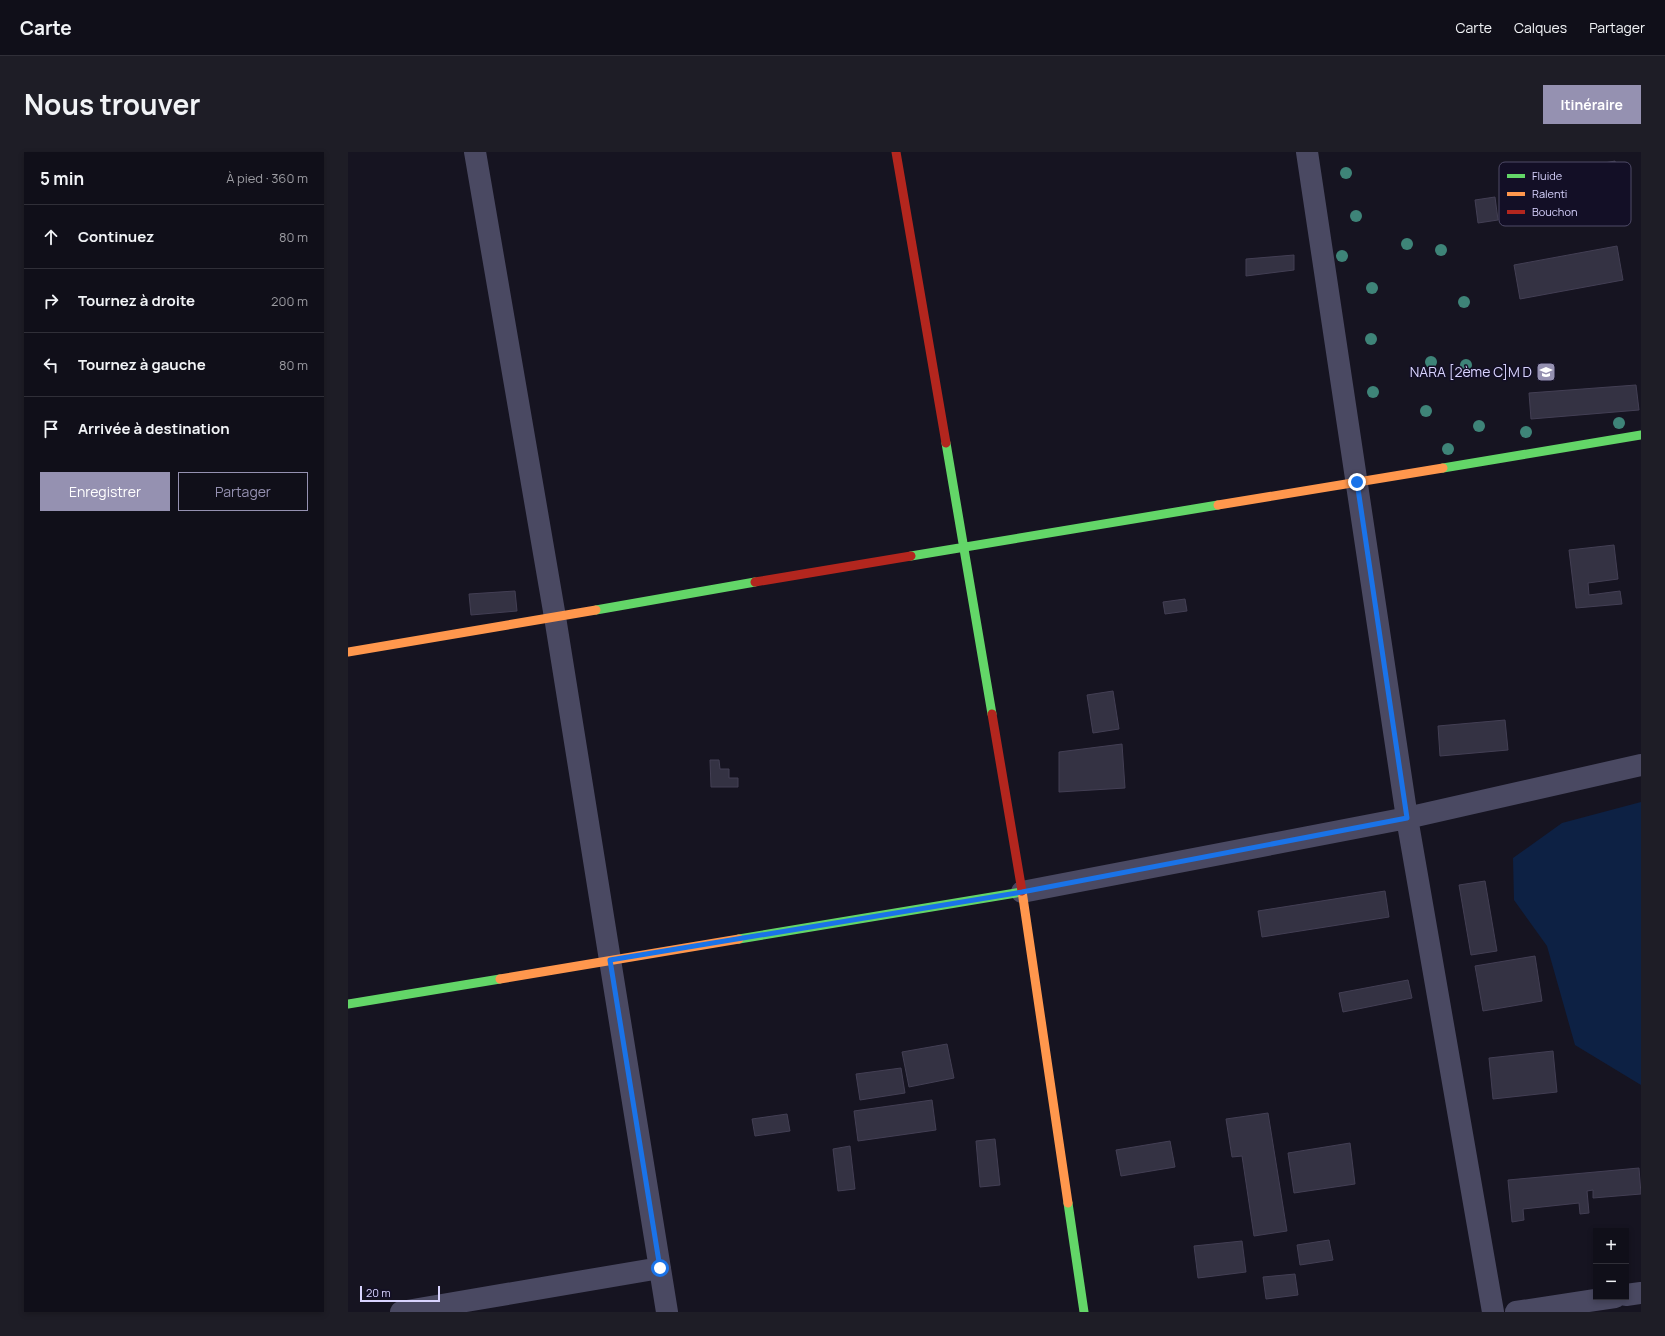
<!DOCTYPE html>
<html lang="fr">
<meta charset="utf-8">
<style>
body{margin:0;font-family:Manrope,sans-serif;background:#1e1d26;color:#f1f3f6}
.controls{position:absolute;right:12px;bottom:12px;display:grid;overflow:hidden;border-radius:0px;box-shadow:0 2px 6px #0003}
.controls button{width:36px;height:36px;display:grid;place-items:center;padding:0;border:0;border-bottom:1px solid #302f38;background:#100f19;color:#f1f3f6;font:20px sans-serif}
.scale{position:absolute;left:12px;bottom:10px;width:80px;box-sizing:border-box;padding-left:4px;border:2px solid #d9d4ff;border-top:0;font-size:11px;line-height:14px;white-space:nowrap;color:#d9d4ff;-webkit-text-stroke:3px #130f26;paint-order:stroke}
.stop{position:absolute;width:12px;height:12px;margin:-9px;border:3px solid #1a73e8;border-radius:50%;background:#fff}
.stop.end{background:#1a73e8;border-color:#fff;box-shadow:0 1px 4px #0008}
.list{margin:0;padding:0;list-style:none}
h2{display:flex;justify-content:space-between;align-items:center;height:52px;margin:0;padding:0 16px;font-size:17px}
h2 small{font-size:13px;font-weight:400;color:#9c9ca2}
.list li{display:grid;grid-template-columns:26px 1fr auto;gap:12px;align-items:center;box-sizing:border-box;height:64px;padding:0 16px;border-top:1px solid #302f38}
.list b{display:block;font-size:15px;white-space:nowrap}
.list em{font-size:13px;font-style:normal;color:#9c9ca2}
.actions{display:flex;gap:8px;padding:12px 16px}
.actions a{flex:1;padding:9px 0;border:1px solid #9591b1;border-radius:0px;text-align:center;font-size:14px;color:#9591b1}
.actions .main{background:#9591b1;color:#fff}
.icon{flex:none;width:22px;height:22px;fill:none;stroke:currentColor;stroke-width:2;stroke-linecap:round;stroke-linejoin:round}
.map{position:relative;flex:none;width:1293px;height:1160px;overflow:hidden;border-radius:0px}
header{display:flex;align-items:center;gap:24px;box-sizing:border-box;height:56px;padding:0 20px;background:#100f19;border-bottom:1px solid #302f38}
header strong{font-size:19px}
nav{display:flex;gap:22px;margin-inline-start:auto;font-size:14px}
.intro{display:flex;align-items:center;justify-content:space-between;box-sizing:border-box;height:96px;padding:0 24px}
h1{margin:0;font-size:28px}
.button{padding:10px 18px;border-radius:0px;background:#9591b1;color:#fff;font-size:14px;font-weight:700}
main{display:flex;gap:24px;padding:0 24px}
aside{flex:1;background:#100f19;border-radius:0px;box-shadow:0 2px 6px #0003}
.map>svg:first-child{display:block}
</style>
<header>
<strong>Carte</strong>
<nav><a>Carte</a><a>Calques</a><a>Partager</a></nav>
</header>
<div class="intro"><h1>Nous trouver</h1><a class="button">Itinéraire</a></div>
<main>
<aside>
<h2>5 min<small>À pied · 360 m</small></h2>
<ul class="list">
<li><svg class="icon" aria-label="ahead" viewBox="0 0 24 24"><path d="M12 20V5M6 11l6-6 6 6"/></svg><div><b>Continuez</b></div><em>80 m</em></li>
<li><svg class="icon" aria-label="right" viewBox="0 0 24 24"><path d="M7 20v-9h11M14 6l5 5-5 5"/></svg><div><b>Tournez à droite</b></div><em>200 m</em></li>
<li><svg class="icon" aria-label="left" viewBox="0 0 24 24"><path d="M17 20v-9H6M10 6l-5 5 5 5"/></svg><div><b>Tournez à gauche</b></div><em>80 m</em></li>
<li><svg class="icon" aria-label="arrive" viewBox="0 0 24 24"><path d="M6 21V4h12l-3 4 3 4H6"/></svg><div><b>Arrivée à destination</b></div></li>
</ul>
<div class="actions"><a class="main">Enregistrer</a><a>Partager</a></div>
</aside>
<div class="map">
<svg width="1293" height="1160" viewBox="0 0 1293 1160">
<rect width="100%" height="100%" fill="#161421"/>
<path fill="#0d2144" d="M 1293,650 L 1293,933 L 1227,893 L 1199,794 L 1166,748 L 1165,706 L 1214,671 Z"/>
<path fill="#343243" stroke="#433f54" d="M 1267,9 L 1273,42 L 1167,62 L 1160,29 Z
M 1147,45 L 1150,68 L 1130,71 L 1127,48 Z
M 1269,94 L 1275,128 L 1172,147 L 1166,113 Z
M 946,103 L 946,118 L 898,124 L 898,107 Z
M 1288,233 L 1291,258 L 1183,267 L 1181,241 Z
M 1266,393 L 1270,427 L 1240,431 L 1241,443 L 1272,439 L 1274,452 L 1228,456 L 1221,398 Z
M 167,439 L 169,459 L 123,463 L 121,442 Z
M 837,447 L 839,459 L 817,462 L 815,450 Z
M 765,539 L 771,577 L 745,581 L 739,543 Z
M 1157,568 L 1160,598 L 1092,604 L 1090,574 Z
M 774,592 L 777,636 L 711,640 L 711,600 Z
M 362,608 L 371,608 L 372,617 L 381,617 L 381,626 L 390,626 L 390,635 L 363,635 Z
M 1137,729 L 1149,799 L 1123,803 L 1111,733 Z
M 1037,739 L 1041,765 L 914,785 L 910,759 Z
M 1187,804 L 1194,849 L 1135,859 L 1127,814 Z
M 1060,828 L 1064,846 L 995,860 L 991,841 Z
M 599,892 L 606,926 L 561,935 L 554,900 Z
M 1205,899 L 1209,940 L 1145,947 L 1141,906 Z
M 553,916 L 557,941 L 512,948 L 508,922 Z
M 584,948 L 588,978 L 510,989 L 506,959 Z
M 920,961 L 939,1079 L 906,1084 L 894,1004 L 884,1005 L 878,967 Z
M 439,962 L 442,979 L 407,984 L 404,967 Z
M 647,987 L 652,1033 L 632,1035 L 628,989 Z
M 822,989 L 827,1015 L 773,1024 L 768,998 Z
M 1002,991 L 1007,1032 L 946,1041 L 940,1001 Z
M 502,994 L 507,1037 L 490,1039 L 485,997 Z
M 1291,1016 L 1293,1042 L 1245,1046 L 1245,1038 L 1239,1039 L 1241,1061 L 1232,1062 L 1231,1051 L 1175,1057 L 1176,1068 L 1164,1070 L 1160,1028 Z
M 981,1088 L 985,1108 L 952,1113 L 949,1093 Z
M 894,1089 L 898,1120 L 850,1126 L 846,1094 Z
M 947,1122 L 950,1143 L 918,1147 L 915,1125 Z"/>
<g fill="none" stroke-linecap="round" stroke-linejoin="round">
<path stroke="#4a4962" stroke-width="22" d="M 127,0 L 207,465 L 262,808 L 319,1160
M 959,0 L 1059,666 L 1145,1160
M 674,740 L 1059,666 L 1293,613
M 1278,1143 L 1293,1141
M 53,1160 L 312,1116
M 1168,1160 L 1267,1145"/>
<path stroke="#63d668" stroke-width="9" d="M 598,291 L 644,562
M 1095,316 L 1293,283
M 563,404 L 870,353
M 248,458 L 407,430
M 391,787 L 674,740
M 0,852 L 152,827
M 720,1051 L 736,1160"/>
<path stroke="#ff974d" stroke-width="9" d="M 870,353 L 1095,316
M 0,500 L 248,458
M 674,739 L 720,1051
M 152,827 L 391,787"/>
<path stroke="#b3261e" stroke-width="9" d="M 548,0 L 598,291
M 407,430 L 563,404
M 644,562 L 674,739"/>
</g>
<g fill="#3e8478">
<circle cx="998" cy="21" r="6"/>
<circle cx="1008" cy="64" r="6"/>
<circle cx="1059" cy="92" r="6"/>
<circle cx="1093" cy="98" r="6"/>
<circle cx="994" cy="104" r="6"/>
<circle cx="1024" cy="136" r="6"/>
<circle cx="1116" cy="150" r="6"/>
<circle cx="1023" cy="187" r="6"/>
<circle cx="1083" cy="210" r="6"/>
<circle cx="1118" cy="213" r="6"/>
<circle cx="1025" cy="240" r="6"/>
<circle cx="1078" cy="259" r="6"/>
<circle cx="1271" cy="271" r="6"/>
<circle cx="1131" cy="274" r="6"/>
<circle cx="1178" cy="280" r="6"/>
<circle cx="1100" cy="297" r="6"/>
</g>
<g fill="none" stroke-linecap="round" stroke-linejoin="round">
<path stroke="#1a73e8" stroke-width="5" d="M 312,1116 L 262,808 L 674,740 L 1059,666 L 1009,330"/>
</g>
<defs>
<symbol id="school-square" viewBox="-11 -11 22 22"><rect x="-9" y="-9" width="18" height="18" rx="4" fill="#9591b1" stroke="#130f26"/><path d="M0-5L7-2L0 1L-7-2ZM-4 1L0 2.5L4 1V4Q0 6-4 4Z" fill="#fff"/></symbol>
</defs>
<g fill-rule="evenodd">
<use href="#school-square" x="1187" y="209" width="22" height="22"/>
</g>
<g text-anchor="middle" stroke-width="3" stroke-linejoin="round" paint-order="stroke">
<g font-size="14" fill="#d9d4ff" stroke="#130f26" text-anchor="end">
<text x="1184" y="225">NARA [2ème C]M D</text>
</g>
</g>
<rect x="1151" y="10" width="132" height="64" rx="6" fill="#130f26" stroke="#4e4a67" stroke-width="1"/>
<rect x="1159" y="22" width="18" height="4" fill="#63d668"/>
<rect x="1159" y="40" width="18" height="4" fill="#ff974d"/>
<rect x="1159" y="58" width="18" height="4" fill="#b3261e"/>
<g font-size="11" fill="#d9d4ff">
<text x="1184" y="28">Fluide</text>
<text x="1184" y="46">Ralenti</text>
<text x="1184" y="64">Bouchon</text>
</g>
</svg>
<div class="controls">
<button>+</button>
<button>−</button>
</div>
<div class="scale">20 m</div>
<div class="stop" style="left:312px;top:1116px"></div>
<div class="stop end" style="left:1009px;top:330px"></div>
</div>
</main>
